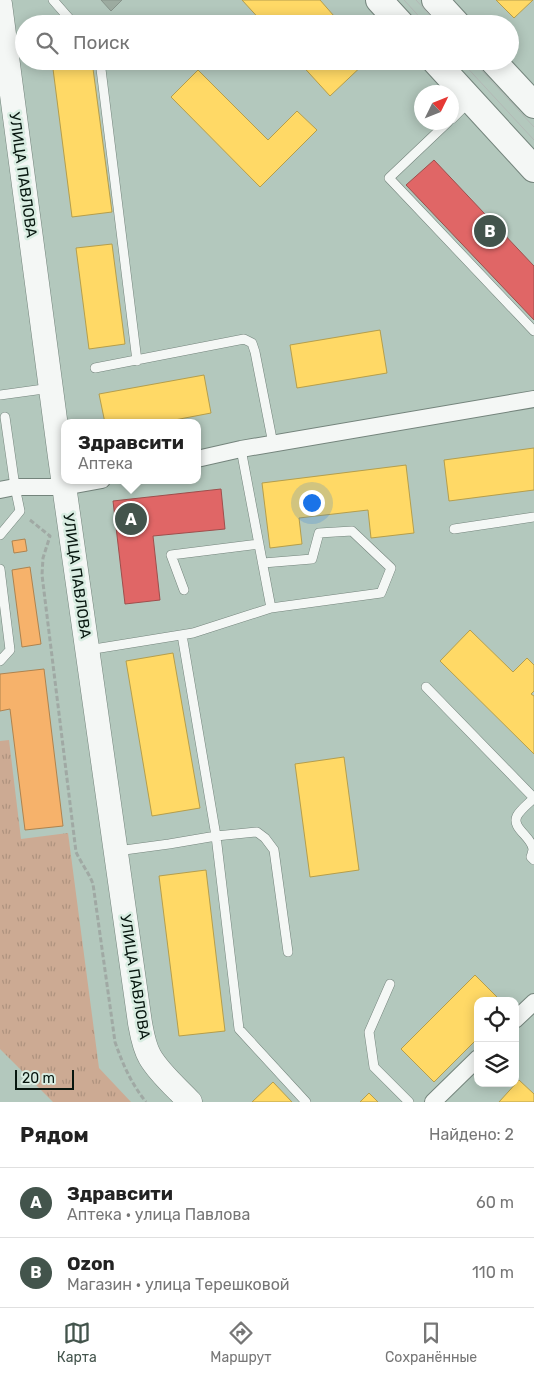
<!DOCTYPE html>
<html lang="ru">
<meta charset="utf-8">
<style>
body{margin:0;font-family:Rubik,sans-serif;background:#f2f2f2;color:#222}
.controls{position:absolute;right:15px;bottom:15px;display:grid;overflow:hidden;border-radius:10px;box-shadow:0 2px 12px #0003}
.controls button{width:45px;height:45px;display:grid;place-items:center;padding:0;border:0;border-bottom:1px solid #e0e0e0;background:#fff;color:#222;font:25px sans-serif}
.compass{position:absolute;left:414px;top:85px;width:45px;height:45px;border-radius:50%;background:#fff;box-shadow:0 2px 12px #0003;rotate:47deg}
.scale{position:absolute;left:15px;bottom:12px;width:59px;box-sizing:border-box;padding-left:5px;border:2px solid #07160f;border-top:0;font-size:14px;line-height:18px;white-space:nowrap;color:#07160f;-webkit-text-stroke:4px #d9ede2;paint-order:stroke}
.you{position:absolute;left:311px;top:502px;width:18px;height:18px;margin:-12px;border:4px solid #fff;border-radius:50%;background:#1a73e8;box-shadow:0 0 0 8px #1a73e833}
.badge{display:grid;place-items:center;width:32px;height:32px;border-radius:50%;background:#43544c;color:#fff;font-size:16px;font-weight:700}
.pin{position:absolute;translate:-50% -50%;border:2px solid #fff;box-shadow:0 1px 5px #0006}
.popup{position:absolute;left:61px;top:419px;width:140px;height:65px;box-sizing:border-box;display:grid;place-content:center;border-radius:10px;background:#fff;filter:drop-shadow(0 1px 4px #0005);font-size:16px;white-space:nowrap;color:#767676}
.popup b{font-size:19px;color:#222}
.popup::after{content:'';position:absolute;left:50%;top:100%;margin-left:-10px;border:10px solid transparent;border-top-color:#fff}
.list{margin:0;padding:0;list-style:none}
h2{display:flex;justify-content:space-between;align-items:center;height:65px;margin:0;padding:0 20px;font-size:21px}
h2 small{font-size:16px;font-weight:400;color:#767676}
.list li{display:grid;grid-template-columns:32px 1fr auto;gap:15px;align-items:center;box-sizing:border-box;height:70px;padding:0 20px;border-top:1px solid #e0e0e0}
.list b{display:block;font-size:19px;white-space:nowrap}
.list p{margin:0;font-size:16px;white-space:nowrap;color:#767676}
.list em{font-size:16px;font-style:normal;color:#767676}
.icon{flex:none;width:28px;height:28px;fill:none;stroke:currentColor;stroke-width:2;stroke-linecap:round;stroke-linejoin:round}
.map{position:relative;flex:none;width:534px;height:1102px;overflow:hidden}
.search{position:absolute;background:#fff;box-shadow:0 2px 12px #0003;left:15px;right:15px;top:15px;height:55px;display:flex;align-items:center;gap:12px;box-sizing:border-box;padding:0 18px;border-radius:28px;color:#767676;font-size:19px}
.sheet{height:205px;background:#fff}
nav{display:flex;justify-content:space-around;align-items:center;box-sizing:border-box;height:70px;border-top:1px solid #e0e0e0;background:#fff;font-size:14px;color:#767676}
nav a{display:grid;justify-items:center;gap:2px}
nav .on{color:#43544c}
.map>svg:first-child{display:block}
</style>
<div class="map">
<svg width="534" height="1102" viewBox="0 0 534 1102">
<defs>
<pattern id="grass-tufts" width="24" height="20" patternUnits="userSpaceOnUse" patternTransform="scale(1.25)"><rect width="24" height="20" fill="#ccaa93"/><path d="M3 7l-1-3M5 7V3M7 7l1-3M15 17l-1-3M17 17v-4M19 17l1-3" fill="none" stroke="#ae927e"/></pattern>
</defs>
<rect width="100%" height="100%" fill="#b3c8bd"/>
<path fill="url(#grass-tufts)" d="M 9,740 L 21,839 L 68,833 L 99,1068 L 131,1102 L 53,1102 L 0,1049 L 0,741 Z"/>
<path fill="#ffd966" stroke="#b59e4c" d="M 242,0 L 320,0 L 341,24 L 264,24 Z
M 496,0 L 533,0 L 514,18 Z
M 52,61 L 92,61 L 112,212 L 72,217 Z
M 298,61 L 367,61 L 330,96 Z
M 198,70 L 268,140 L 297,111 L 317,130 L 260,187 L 171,97 Z
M 112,244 L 125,344 L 89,349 L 76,248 Z
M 380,330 L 387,373 L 297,388 L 290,345 Z
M 204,375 L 211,413 L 159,423 L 105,423 L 99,394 Z
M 534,448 L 534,490 L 449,501 L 444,460 Z
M 406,465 L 414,533 L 371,538 L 368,510 L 299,518 L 302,544 L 270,548 L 262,483 Z
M 470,630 L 513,672 L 527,658 L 534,665 L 534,691 L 531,694 L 534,696 L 534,754 L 440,661 Z
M 173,653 L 200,808 L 152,816 L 126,661 Z
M 344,757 L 359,870 L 310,877 L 295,764 Z
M 206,870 L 225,1031 L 179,1036 L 159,876 Z
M 475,975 L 501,1001 L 478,1001 L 478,1038 L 434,1082 L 401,1049 Z
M 519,1080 L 534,1094 L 534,1102 L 499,1102 Z
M 273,1082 L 292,1102 L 252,1102 Z
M 369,1093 L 378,1102 L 360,1102 Z"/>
<path fill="#e06666" stroke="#9f4e4c" d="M 434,160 L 534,266 L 534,320 L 406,185 Z
M 221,489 L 225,529 L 153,536 L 160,600 L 125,604 L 113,501 Z"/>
<path fill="#f6b26b" stroke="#ae834f" d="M 25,539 L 27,551 L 14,553 L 12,541 Z
M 30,567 L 41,644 L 22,647 L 12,570 Z
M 44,669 L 63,826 L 25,830 L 10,709 L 0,711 L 0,674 Z"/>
<path fill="#9caba0" stroke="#88958c" d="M 101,0 L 122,0 L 111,11 Z"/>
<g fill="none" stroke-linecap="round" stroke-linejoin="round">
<defs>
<path id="lane" d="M 53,0 L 74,24
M 100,61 L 137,361
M 452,119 L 469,102
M 448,122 L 389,178 L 534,331
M 95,368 L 244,339 L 252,343 L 255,352 L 273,444
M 0,395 L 51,388
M 454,529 L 534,517
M 0,535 L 20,511 L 15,487 L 5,417
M 263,563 L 312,559 L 319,533 L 352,531 L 391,568 L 381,593 L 271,608
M 0,569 L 10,650 L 0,661
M 184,590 L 171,555 L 259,544
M 182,635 L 216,836 L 257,832 L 265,838 L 274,850 L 288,952
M 88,650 L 193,633 L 271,608 L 241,449
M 426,687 L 534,798 C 529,803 520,810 517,816 C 511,828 532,837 533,849 C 533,851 532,854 531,857 L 534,860
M 117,851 L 169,844 L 216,836 L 239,1029 L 306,1102
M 390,984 L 369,1032 L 374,1067 L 409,1102"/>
<path id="street" d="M 197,459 L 241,449 L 534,399
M 0,490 L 15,487 L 64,487 L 102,480
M 515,1020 L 534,1002
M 433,1102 L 478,1058"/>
<path id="secondary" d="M 0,4 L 60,457 L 140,1023 C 142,1034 144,1047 150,1057 C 160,1074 177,1088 190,1102"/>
<path id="primary" d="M 379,0 L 401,24
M 435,0 L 457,24
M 435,61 L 534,169
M 493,61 L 534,105"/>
</defs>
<use href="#lane" stroke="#74847c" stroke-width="10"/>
<use href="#street" stroke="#74847c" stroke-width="18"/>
<use href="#secondary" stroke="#74847c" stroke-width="25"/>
<use href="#primary" stroke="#74847c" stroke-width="28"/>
<path stroke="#a0a9a4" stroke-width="3" stroke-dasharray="5 2.5" stroke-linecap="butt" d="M 30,520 L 50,536 L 43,558 L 42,575 L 76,852 C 81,863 89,873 93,884 L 115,1042 C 123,1065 131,1083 146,1102"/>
<use href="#lane" stroke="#f4f7f5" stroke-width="9"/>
<use href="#street" stroke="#f4f7f5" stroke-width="16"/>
<use href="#secondary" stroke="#f4f7f5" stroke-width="24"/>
<use href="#primary" stroke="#f4f7f5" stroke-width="26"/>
<path stroke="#b3b9b6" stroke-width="1" d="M 404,0 L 426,24
M 416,0 L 438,24
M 461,61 L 534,140
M 473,61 L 534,127"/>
</g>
<g text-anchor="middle" stroke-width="5" stroke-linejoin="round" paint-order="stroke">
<g font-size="15" fill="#07160f" stroke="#d9ede2">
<text transform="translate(23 175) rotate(82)" y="5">УЛИЦА ПАВЛОВА</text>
<text transform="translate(77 576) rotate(82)" y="5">УЛИЦА ПАВЛОВА</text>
<text transform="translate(135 977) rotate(81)" y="5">УЛИЦА ПАВЛОВА</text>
</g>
</g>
</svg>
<div class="controls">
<button><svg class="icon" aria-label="locate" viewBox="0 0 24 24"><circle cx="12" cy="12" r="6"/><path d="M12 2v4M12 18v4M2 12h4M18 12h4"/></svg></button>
<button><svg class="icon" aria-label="layers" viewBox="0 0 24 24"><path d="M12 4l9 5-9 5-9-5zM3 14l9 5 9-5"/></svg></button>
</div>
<svg class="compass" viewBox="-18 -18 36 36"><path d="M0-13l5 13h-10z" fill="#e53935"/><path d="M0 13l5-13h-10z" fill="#767676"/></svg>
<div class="scale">20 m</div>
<div class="you"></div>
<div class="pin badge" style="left:131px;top:519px">A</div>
<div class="popup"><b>Здравсити</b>Аптека</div>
<div class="pin badge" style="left:490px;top:231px">B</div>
<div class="search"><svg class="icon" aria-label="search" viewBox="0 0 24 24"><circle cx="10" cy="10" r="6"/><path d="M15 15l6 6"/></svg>Поиск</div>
</div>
<section class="sheet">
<h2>Рядом<small>Найдено: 2</small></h2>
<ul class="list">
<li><span class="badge">A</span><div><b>Здравсити</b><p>Аптека · улица Павлова</p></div><em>60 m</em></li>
<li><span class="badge">B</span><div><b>Ozon</b><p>Магазин · улица Терешковой</p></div><em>110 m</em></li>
</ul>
</section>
<nav>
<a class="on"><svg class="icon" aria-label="map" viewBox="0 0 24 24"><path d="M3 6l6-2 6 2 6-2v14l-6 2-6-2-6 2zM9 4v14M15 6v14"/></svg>Карта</a>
<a><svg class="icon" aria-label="directions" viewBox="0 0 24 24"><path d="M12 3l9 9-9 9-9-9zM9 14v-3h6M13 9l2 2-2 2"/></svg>Маршрут</a>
<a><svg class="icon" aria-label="saved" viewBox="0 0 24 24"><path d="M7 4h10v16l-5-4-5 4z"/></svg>Сохранённые</a>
</nav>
